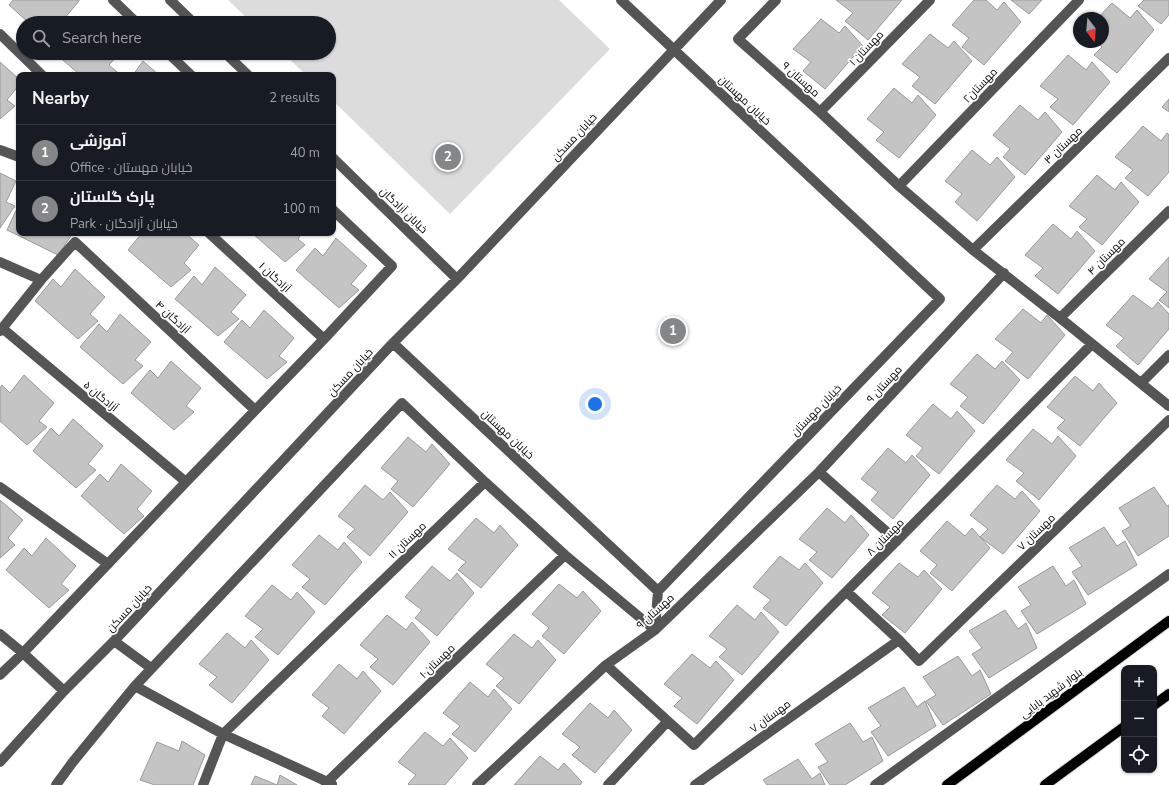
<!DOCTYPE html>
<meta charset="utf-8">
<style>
body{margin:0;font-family:"Nunito Sans",Cairo,sans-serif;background:#20242c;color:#f1f3f6}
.controls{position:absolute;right:12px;bottom:12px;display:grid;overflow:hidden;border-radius:8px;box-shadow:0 1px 3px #0004}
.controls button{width:36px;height:36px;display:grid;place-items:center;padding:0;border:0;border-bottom:1px solid #363941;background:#171b24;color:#f1f3f6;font:20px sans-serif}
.compass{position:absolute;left:1073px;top:12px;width:36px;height:36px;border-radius:50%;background:#171b24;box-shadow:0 1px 3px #0004;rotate:164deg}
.you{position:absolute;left:595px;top:404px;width:14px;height:14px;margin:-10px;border:3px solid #fff;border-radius:50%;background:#1a73e8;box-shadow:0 0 0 6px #1a73e833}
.badge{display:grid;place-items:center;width:26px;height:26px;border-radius:50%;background:#858687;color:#fff;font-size:13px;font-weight:700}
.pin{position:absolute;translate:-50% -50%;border:2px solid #fff;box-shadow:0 1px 4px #0006}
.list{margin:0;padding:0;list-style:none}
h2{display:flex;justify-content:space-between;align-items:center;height:52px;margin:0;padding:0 16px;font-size:17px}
h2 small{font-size:13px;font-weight:400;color:#9ea1a6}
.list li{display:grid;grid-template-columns:26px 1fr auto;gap:12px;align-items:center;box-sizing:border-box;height:56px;padding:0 16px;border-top:1px solid #363941}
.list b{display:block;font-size:15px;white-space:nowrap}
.list p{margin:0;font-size:13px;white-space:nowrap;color:#9ea1a6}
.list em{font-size:13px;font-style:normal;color:#9ea1a6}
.icon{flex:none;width:22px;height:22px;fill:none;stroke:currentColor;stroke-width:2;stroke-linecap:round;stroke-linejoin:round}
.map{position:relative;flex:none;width:1169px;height:785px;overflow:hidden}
.search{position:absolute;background:#171b24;box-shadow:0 1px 3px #0004;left:16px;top:16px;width:320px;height:44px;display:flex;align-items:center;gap:10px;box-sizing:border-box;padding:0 14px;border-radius:22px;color:#9ea1a6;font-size:15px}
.panel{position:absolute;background:#171b24;box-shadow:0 1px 3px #0004;left:16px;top:72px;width:320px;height:164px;border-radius:8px}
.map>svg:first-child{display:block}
</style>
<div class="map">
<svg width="1169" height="785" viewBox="0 0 1169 785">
<rect width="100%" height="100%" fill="#fff"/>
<path fill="#dcdcdc" d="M 228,0 L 559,0 L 610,49 L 450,214 L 333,101 L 333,75 L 306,75 L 283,53 L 329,53 L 329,23 L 252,23 Z"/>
<path fill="#c4c4c4" stroke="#999" d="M 13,0 L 79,0 L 79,1 L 64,19 L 70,23 L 29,23 L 9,5 Z
M 836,0 L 902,0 L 868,40 L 845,21 L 853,13 Z
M 974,0 L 986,0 L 997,10 L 1004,2 L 1021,22 L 984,65 L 962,47 L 969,38 L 952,25 Z
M 1011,0 L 1042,0 L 1029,14 Z
M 1144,0 L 1169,0 L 1169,15 L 1161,24 L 1138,6 Z
M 1112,3 L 1130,18 L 1137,10 L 1154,30 L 1117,73 L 1094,55 L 1102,47 L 1096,42 L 1103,42 L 1103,18 L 1098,18 Z
M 821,19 L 839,33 L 845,26 L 863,46 L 825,89 L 803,71 L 811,62 L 793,49 Z
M 930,34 L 948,48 L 954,41 L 972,61 L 935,104 L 912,86 L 920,77 L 902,64 Z
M 55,53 L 120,53 L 109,65 L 117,72 L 113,75 L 80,75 Z
M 1068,55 L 1086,70 L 1092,62 L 1110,82 L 1073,125 L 1050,107 L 1058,99 L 1040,86 Z
M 143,61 L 159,75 L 133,75 Z
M 0,62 L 19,79 L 19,85 L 7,100 L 15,106 L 0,119 Z
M 894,88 L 912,103 L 918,95 L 936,115 L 899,158 L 876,140 L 884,132 L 867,119 Z
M 1169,99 L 1169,112 L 1162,107 Z
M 1020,105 L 1038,120 L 1045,112 L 1062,132 L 1025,175 L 1003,157 L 1010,149 L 993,135 Z
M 1143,126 L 1161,141 L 1167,133 L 1169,135 L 1169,172 L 1148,196 L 1125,178 L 1133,170 L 1115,157 Z
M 972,150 L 990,165 L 997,157 L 1015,177 L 977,221 L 955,202 L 962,194 L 945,181 Z
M 0,173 L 16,181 L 6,202 L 15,206 L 0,228 Z
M 1097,175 L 1115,190 L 1121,182 L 1139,202 L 1102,245 L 1079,227 L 1087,219 L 1069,206 Z
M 19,204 L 19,233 L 73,233 L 58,255 L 7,230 Z
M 1053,224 L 1071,239 L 1077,231 L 1095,251 L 1058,294 L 1035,276 L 1043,268 L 1025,255 Z
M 142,233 L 152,233 L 155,235 L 156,233 L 185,233 L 199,245 L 184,263 L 191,270 L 171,287 L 128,250 Z
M 252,233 L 302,233 L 298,239 L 305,245 L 285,262 Z
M 336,238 L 367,266 L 351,284 L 359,290 L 339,308 L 296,270 L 315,248 L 323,256 Z
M 1169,257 L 1169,308 L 1159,300 L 1167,292 L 1149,279 Z
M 215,267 L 246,295 L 231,312 L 239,319 L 218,336 L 175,299 L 194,276 L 202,285 Z
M 75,269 L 105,297 L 90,314 L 98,321 L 78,339 L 35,301 L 53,279 L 61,287 Z
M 1133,295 L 1152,309 L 1158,302 L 1169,314 L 1169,329 L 1138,365 L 1116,346 L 1124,338 L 1106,325 Z
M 1023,309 L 1041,323 L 1047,315 L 1065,335 L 1028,379 L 1005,361 L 1013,352 L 995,339 Z
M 264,310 L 294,338 L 279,356 L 287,362 L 267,379 L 224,342 L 242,320 L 250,328 Z
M 120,314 L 151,342 L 135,360 L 143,366 L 123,384 L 80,347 L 99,324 L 107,332 Z
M 977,354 L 995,369 L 1002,361 L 1020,380 L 983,424 L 960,406 L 968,397 L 950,384 Z
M 171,361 L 201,388 L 186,406 L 194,412 L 174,430 L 131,393 L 150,370 L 158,378 Z
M 24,375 L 54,403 L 39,421 L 47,427 L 27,445 L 0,421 L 0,388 L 2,385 L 10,393 Z
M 1075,376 L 1093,391 L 1099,383 L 1117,403 L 1080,446 L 1057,428 L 1065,420 L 1047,407 Z
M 933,404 L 951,419 L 957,411 L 975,431 L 939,474 L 916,456 L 923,448 L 906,435 Z
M 73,419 L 103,446 L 88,464 L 96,470 L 76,488 L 33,451 L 51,428 L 59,436 Z
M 1033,429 L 1052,444 L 1058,436 L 1076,456 L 1039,500 L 1016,481 L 1024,473 L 1006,460 Z
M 408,437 L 426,452 L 432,444 L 450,464 L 413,507 L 391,489 L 398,481 L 381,468 Z
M 888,448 L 906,463 L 912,455 L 930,475 L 893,519 L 871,500 L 878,492 L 861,479 Z
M 121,464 L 152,491 L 137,509 L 144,516 L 124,534 L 81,496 L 100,474 L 108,482 Z
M 365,485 L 383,500 L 390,492 L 408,512 L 370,556 L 347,537 L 355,529 L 338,516 Z
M 997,485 L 1015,499 L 1022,491 L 1040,511 L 1003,554 L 980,537 L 988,529 L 970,515 Z
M 1154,487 L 1167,506 L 1169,505 L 1169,536 L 1138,556 L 1122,531 L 1131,526 L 1119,508 Z
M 0,500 L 23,520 L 8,538 L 15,545 L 0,558 Z
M 827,508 L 845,523 L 851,515 L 869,535 L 832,578 L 809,560 L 817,552 L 799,539 Z
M 476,518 L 494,533 L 500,525 L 518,545 L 481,588 L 458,570 L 466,562 L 448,549 Z
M 947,521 L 965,536 L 972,528 L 990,548 L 952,591 L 930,573 L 937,565 L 920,551 Z
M 1104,527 L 1117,546 L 1125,541 L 1137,565 L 1088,595 L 1072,572 L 1082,566 L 1069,548 Z
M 319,535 L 338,550 L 344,542 L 362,562 L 325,605 L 302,587 L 310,579 L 292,565 Z
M 46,538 L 76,566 L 61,584 L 69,590 L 49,608 L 6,570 L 24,548 L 32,556 Z
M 780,556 L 799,570 L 805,563 L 823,583 L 786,626 L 763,608 L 771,600 L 753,587 Z
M 899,563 L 918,577 L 924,570 L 942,589 L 905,633 L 882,615 L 890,607 L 872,593 Z
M 432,566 L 450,581 L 457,573 L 474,593 L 437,636 L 415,618 L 422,610 L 405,597 Z
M 1053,566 L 1066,586 L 1074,580 L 1086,604 L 1037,634 L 1021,611 L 1031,605 L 1018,587 Z
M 559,584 L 577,598 L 583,591 L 601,611 L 564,654 L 542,636 L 549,628 L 532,614 Z
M 272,585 L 291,600 L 297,592 L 315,612 L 278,655 L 255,637 L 263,629 L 245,616 Z
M 737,605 L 755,620 L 761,612 L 779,632 L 742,675 L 719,657 L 727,649 L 709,636 Z
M 1005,610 L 1018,629 L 1026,623 L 1037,648 L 989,678 L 972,654 L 982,648 L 969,631 Z
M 387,615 L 406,630 L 412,622 L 430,642 L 393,685 L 370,667 L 378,659 L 360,645 Z
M 227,633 L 245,648 L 251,640 L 269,660 L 232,703 L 209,685 L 217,677 L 199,664 Z
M 514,634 L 532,648 L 538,640 L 556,660 L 519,704 L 496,686 L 504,678 L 486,664 Z
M 692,654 L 710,668 L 716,661 L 734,680 L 697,724 L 674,706 L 682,698 L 664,684 Z
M 958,656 L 972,676 L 980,670 L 991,694 L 943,725 L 926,701 L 936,695 L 923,677 Z
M 339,664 L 357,679 L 363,671 L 381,691 L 344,734 L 322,716 L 329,708 L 312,695 Z
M 470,682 L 488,697 L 494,689 L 512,709 L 475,752 L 452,734 L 460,726 L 443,713 Z
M 904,687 L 917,707 L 925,701 L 936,726 L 888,756 L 871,732 L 881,726 L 868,708 Z
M 590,703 L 608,718 L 614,710 L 632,730 L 595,773 L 572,755 L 580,747 L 562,734 Z
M 850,723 L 863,742 L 872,737 L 883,761 L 845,785 L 830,785 L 818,767 L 828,762 L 815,744 Z
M 425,732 L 443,746 L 450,738 L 468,758 L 445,785 L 409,785 L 408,784 L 416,775 L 398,762 Z
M 182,741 L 205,755 L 193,785 L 155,785 L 140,780 L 157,742 L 179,751 Z
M 540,756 L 558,770 L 564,763 L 582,782 L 580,785 L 514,785 Z
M 798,759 L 812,779 L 820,773 L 825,785 L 767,785 L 763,780 Z
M 280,775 L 297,785 L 251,785 L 255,776 L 277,785 Z"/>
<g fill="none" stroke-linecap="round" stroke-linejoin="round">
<defs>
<path id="major" d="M 1154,705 L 1169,694
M 947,785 L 1169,621
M 1045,785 L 1124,727"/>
</defs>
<use href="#major" stroke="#dbdbdb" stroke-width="12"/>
<path stroke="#555" stroke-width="10" d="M 113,0 L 137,23
M 170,0 L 194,23
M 776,0 L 738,39 L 820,112 L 899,186 L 973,250 L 1060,318 L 1169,406
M 0,34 L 42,75
M 168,53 L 191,75
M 225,53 L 248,75
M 820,112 L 930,0
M 0,150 L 19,157
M 333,158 L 457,279
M 899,186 L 1079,0
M 209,233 L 324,339
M 973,250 L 1169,58
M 0,262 L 41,280
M 1060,318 L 1169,211
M 2,328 L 186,482
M 0,331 L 41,280 L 75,242 L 255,410
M 393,343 L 658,591 L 940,299 L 621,0
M 1141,383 L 1169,355
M 819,472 L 897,541
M 0,487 L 108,564
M 847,592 L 899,640 L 919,661 L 1169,420
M 655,630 L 658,591
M 0,634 L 23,653 L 64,691
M 114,641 L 151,668
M 606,665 L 694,745 L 1092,344
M 0,675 L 23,653 L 186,482 L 324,339 L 392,266 L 333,210
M 135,686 L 223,734 L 332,784
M 0,762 L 64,691 L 114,641 L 393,343 L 457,279 L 721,0
M 56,785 L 72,763 L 135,686 L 402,403 L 485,482
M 203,785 L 223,734 L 485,482 L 565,555 L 655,630
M 326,785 L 327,782 L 565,555
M 477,785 L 606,665 L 655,630 L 819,472 L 1004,273
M 608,785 L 667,722
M 695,785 L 899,640
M 875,785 L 1169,574"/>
<use href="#major" stroke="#000" stroke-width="10"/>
</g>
<g text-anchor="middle" stroke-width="3.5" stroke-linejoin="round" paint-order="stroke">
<g font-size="11" fill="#000" stroke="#fff">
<text transform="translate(866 48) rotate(-46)" y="4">مهستان ۱</text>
<text transform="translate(801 79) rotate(42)" y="4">مهستان ۹</text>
<text transform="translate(980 85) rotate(-46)" y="4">مهستان۲</text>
<text transform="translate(745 100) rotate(43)" y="4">خیابان مهستان</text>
<text transform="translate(574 137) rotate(-47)" y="4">خیابان مسکن</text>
<text transform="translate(1063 145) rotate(-44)" y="4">مهستان ۳</text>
<text transform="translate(404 210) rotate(44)" y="4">خیابان آزادگان</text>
<text transform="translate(1106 256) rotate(-45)" y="4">مهستان ۴</text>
<text transform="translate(275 277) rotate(43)" y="4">آزادگان ۱</text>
<text transform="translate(173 317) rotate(43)" y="4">آزادگان ۴</text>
<text transform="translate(350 372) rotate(-47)" y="4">خیابان مسکن</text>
<text transform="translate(884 384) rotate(-47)" y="4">مهستان ۹</text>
<text transform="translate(101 396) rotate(40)" y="4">آزادگان ۵</text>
<text transform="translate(816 410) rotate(-46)" y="4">خیابان مهستان</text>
<text transform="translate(508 434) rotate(43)" y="4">خیابان مهستان</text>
<text transform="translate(1036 532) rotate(-44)" y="4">مهستان ۷</text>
<text transform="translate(885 537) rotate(-45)" y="4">مهستان ۸</text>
<text transform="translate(407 540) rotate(-44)" y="4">مهستان ۱۱</text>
<text transform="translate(129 608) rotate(-47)" y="4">خیابان مسکن</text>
<text transform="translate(655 611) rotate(-42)" y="4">مهستان ۹</text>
<text transform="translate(437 661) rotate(-44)" y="4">مهستان۱۰</text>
<text transform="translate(1051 693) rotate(-37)" y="4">بلوار شهید بابایی</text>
<text transform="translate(770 716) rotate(-36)" y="4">مهستان ۷</text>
</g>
</g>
</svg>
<div class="controls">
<button>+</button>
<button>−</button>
<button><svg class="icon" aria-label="locate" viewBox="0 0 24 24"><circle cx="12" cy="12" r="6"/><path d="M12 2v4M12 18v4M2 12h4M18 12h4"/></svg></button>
</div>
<svg class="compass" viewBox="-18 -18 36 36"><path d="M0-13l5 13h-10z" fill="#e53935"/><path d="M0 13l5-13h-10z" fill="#9ea1a6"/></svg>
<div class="you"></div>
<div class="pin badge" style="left:673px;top:331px">1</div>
<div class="pin badge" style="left:448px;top:157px">2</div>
<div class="search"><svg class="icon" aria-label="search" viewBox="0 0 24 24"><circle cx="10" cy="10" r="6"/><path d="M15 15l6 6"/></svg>Search here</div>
<section class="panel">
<h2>Nearby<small>2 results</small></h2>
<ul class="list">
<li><span class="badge">1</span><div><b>آموزشی</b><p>Office · خیابان مهستان</p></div><em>40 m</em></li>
<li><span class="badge">2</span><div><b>پارک گلستان</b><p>Park · خیابان آزادگان</p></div><em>100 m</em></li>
</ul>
</section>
</div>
